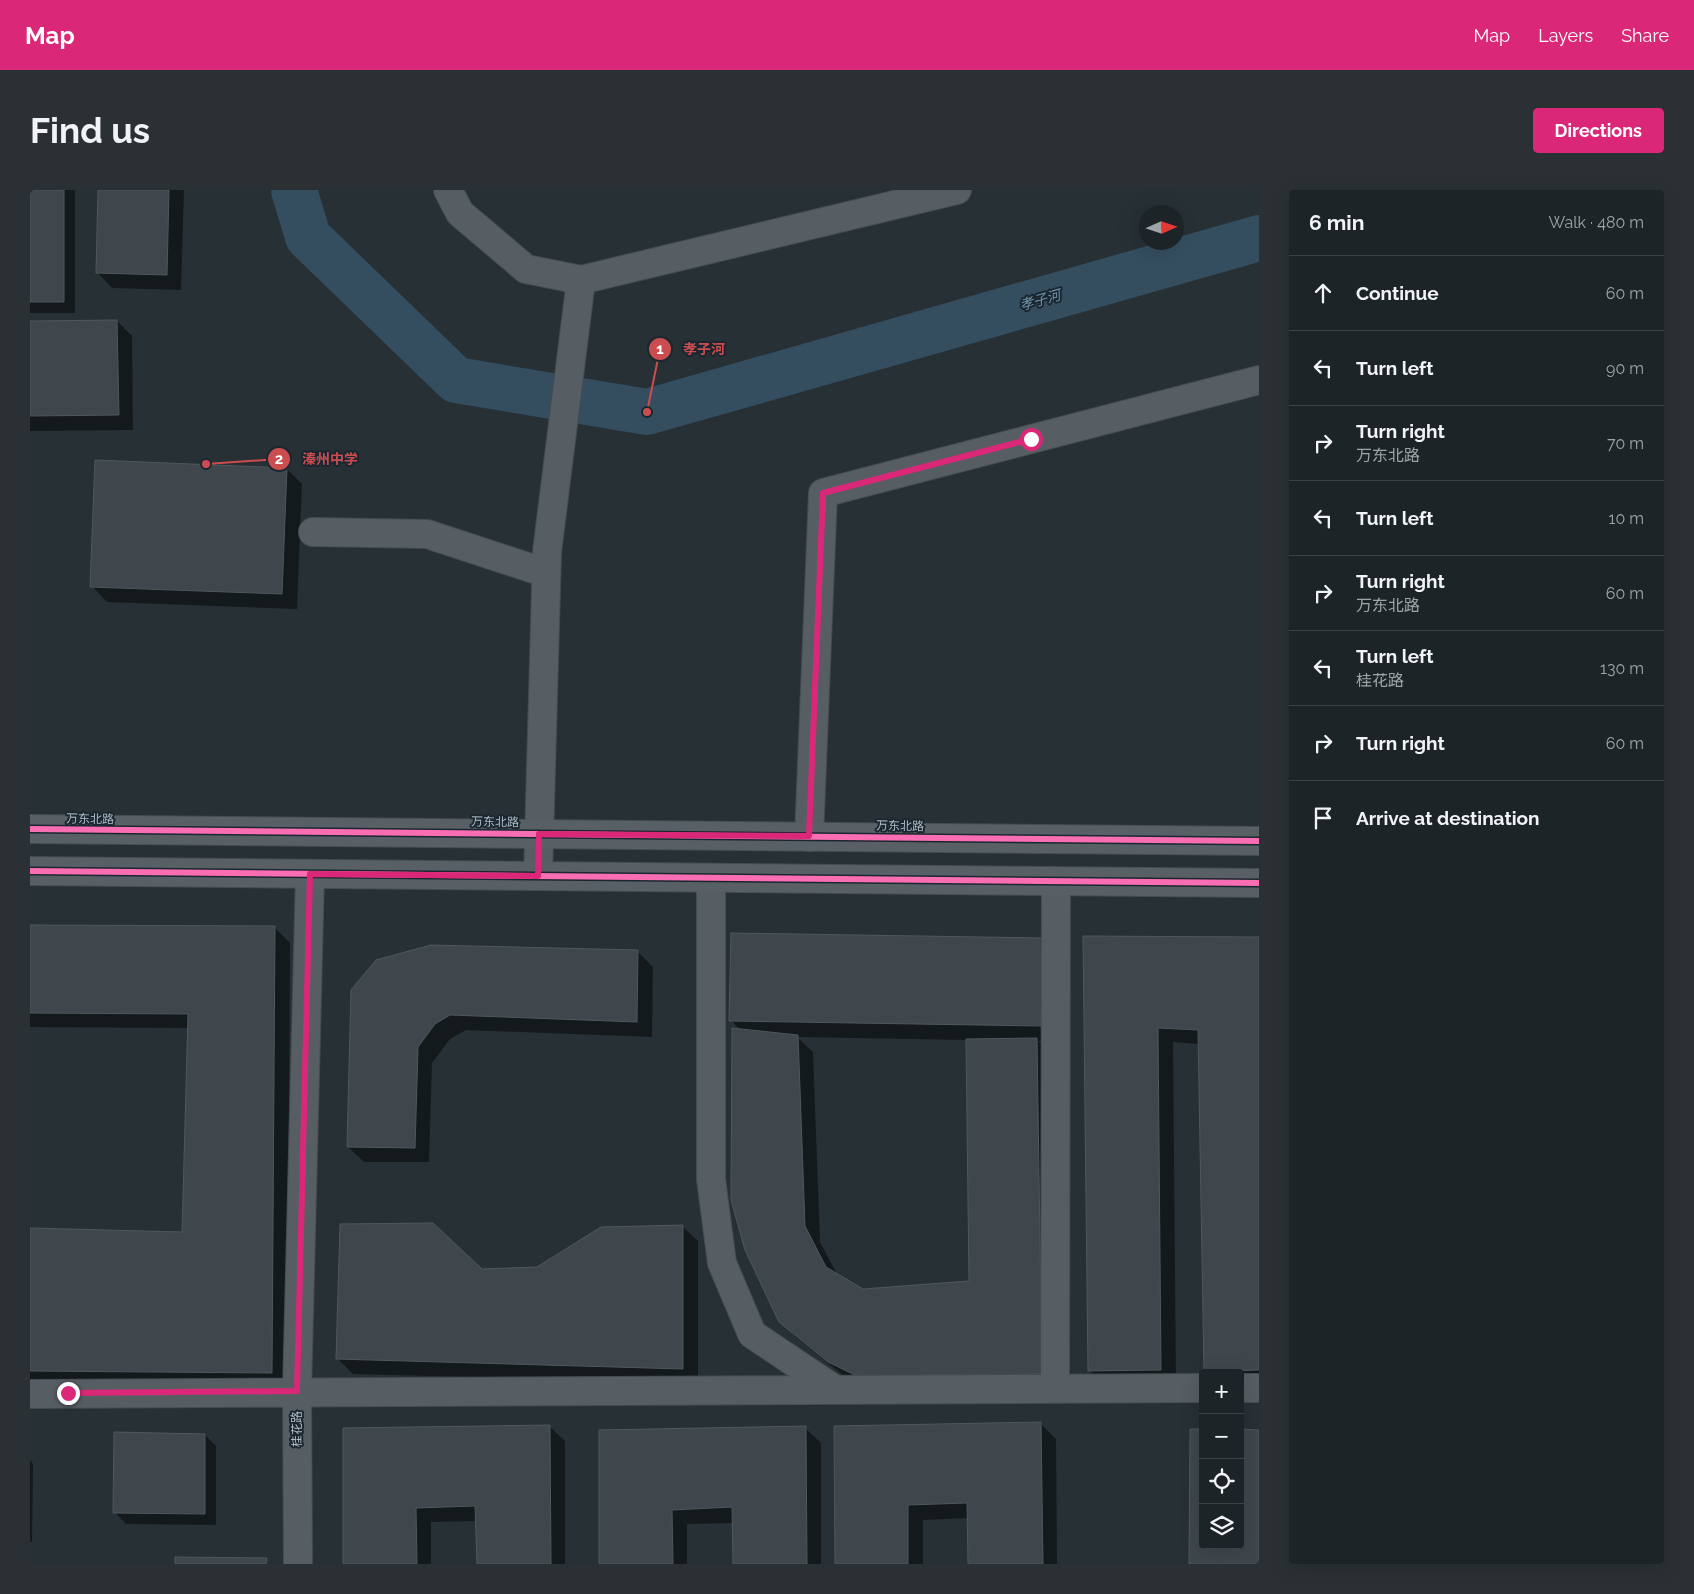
<!DOCTYPE html>
<meta charset="utf-8">
<style>
body{margin:0;font-family:Raleway,"Noto Sans SC",sans-serif;background:#2a3034;color:#f1f3f6}
.controls{position:absolute;right:15px;bottom:15px;display:grid;overflow:hidden;border-radius:5px;box-shadow:0 5px 20px #0002}
.controls button{width:45px;height:45px;display:grid;place-items:center;padding:0;border:0;border-bottom:1px solid #3b4145;background:#1d2428;color:#f1f3f6;font:25px sans-serif}
.compass{position:absolute;left:1109px;top:15px;width:45px;height:45px;border-radius:50%;background:#1d2428;box-shadow:0 5px 20px #0002;rotate:87deg}
.stop{position:absolute;width:15px;height:15px;margin:-11px;border:4px solid #db2777;border-radius:50%;background:#fff}
.stop.end{background:#db2777;border-color:#fff;box-shadow:0 1px 5px #0008}
.list{margin:0;padding:0;list-style:none}
h2{display:flex;justify-content:space-between;align-items:center;height:65px;margin:0;padding:0 20px;font-size:21px}
h2 small{font-size:16px;font-weight:400;color:#a0a4a8}
.list li{display:grid;grid-template-columns:32px 1fr auto;gap:15px;align-items:center;box-sizing:border-box;height:75px;padding:0 20px;border-top:1px solid #3b4145}
.list b{display:block;font-size:19px;white-space:nowrap}
.list p{margin:0;font-size:16px;white-space:nowrap;color:#a0a4a8}
.list em{font-size:16px;font-style:normal;color:#a0a4a8}
.icon{flex:none;width:28px;height:28px;fill:none;stroke:currentColor;stroke-width:2;stroke-linecap:round;stroke-linejoin:round}
.map{position:relative;flex:none;width:1229px;height:1374px;overflow:hidden;border-radius:5px}
header{display:flex;align-items:center;gap:30px;box-sizing:border-box;height:70px;padding:0 25px;background:#db2777;color:#fff}
header strong{font-size:24px}
nav{display:flex;gap:28px;margin-inline-start:auto;font-size:18px}
.intro{display:flex;align-items:center;justify-content:space-between;box-sizing:border-box;height:120px;padding:0 30px}
h1{margin:0;font-size:35px}
.button{padding:12px 22px;border-radius:5px;background:#db2777;color:#fff;font-size:18px;font-weight:700}
main{display:flex;gap:30px;padding:0 30px}
aside{flex:1;background:#1d2428;border-radius:5px;box-shadow:0 5px 20px #0002}
.map>svg:first-child{display:block}
</style>
<header>
<strong>Map</strong>
<nav><a>Map</a><a>Layers</a><a>Share</a></nav>
</header>
<div class="intro"><h1>Find us</h1><a class="button">Directions</a></div>
<main>
<div class="map">
<svg width="1229" height="1374" viewBox="0 0 1229 1374">
<rect width="100%" height="100%" fill="#273035"/>
<path fill="#0007" fill-rule="evenodd" d="M 0,0 L 45,0 L 45,123 L 0,123 Z
M 69,0 L 154,0 L 151,100 L 82,98 L 67,82 Z
M 87,131 L 102,146 L 103,240 L 0,241 L 0,132 Z
M 257,279 L 272,294 L 267,419 L 77,412 L 62,396 Z
M 0,736 L 245,738 L 260,753 L 257,1198 L 0,1195 L 0,1040 L 154,1044 L 159,838 L 0,837 Z
M 1055,747 L 1229,749 L 1229,1196 L 1210,1196 L 1210,1183 L 1175,1182 L 1170,854 L 1143,852 L 1146,1195 L 1074,1195 L 1059,1180 Z
M 1013,750 L 1026,851 L 1008,851 L 1022,864 L 1027,1199 L 815,1187 L 766,1147 L 750,1131 L 710,840 L 701,830 ZM 767,847 L 937,850 L 940,1092 L 832,1101 L 807,1084 L 790,1052 L 783,862 Z
M 608,762 L 623,777 L 622,847 L 436,840 L 420,849 L 402,873 L 399,972 L 334,972 L 318,957 L 322,800 Z
M 652,1036 L 668,1051 L 668,1193 L 323,1184 L 308,1169 L 451,1080 L 507,1078 Z
M 1011,1234 L 1026,1249 L 1027,1374 L 939,1374 L 939,1328 L 893,1330 L 893,1374 L 806,1374 L 805,1237 Z
M 519,1236 L 535,1251 L 535,1374 L 448,1374 L 447,1331 L 401,1332 L 401,1374 L 315,1374 L 314,1240 Z
M 775,1238 L 791,1253 L 791,1374 L 704,1374 L 703,1333 L 657,1334 L 657,1374 L 571,1374 L 570,1242 Z
M 175,1245 L 186,1256 L 186,1335 L 96,1334 L 85,1322 Z
M 0,1270 L 3,1274 L 2,1352 L 0,1352 Z"/>
<g fill="none" stroke-linecap="round" stroke-linejoin="round">
<path stroke="#344d5f" stroke-width="46" d="M 264,0 L 278,47 L 426,190 L 617,222 L 1229,48"/>
</g>
<path fill="#3f474c" stroke="#4f585d" d="M 0,0 L 34,0 L 34,112 L 0,112 Z
M 68,0 L 139,0 L 137,85 L 66,83 Z
M 87,130 L 89,225 L 0,226 L 0,131 Z
M 65,270 L 257,278 L 252,404 L 60,397 Z
M 0,735 L 245,736 L 242,1183 L 0,1181 L 0,1038 L 152,1042 L 158,824 L 0,823 Z
M 701,743 L 1013,748 L 1011,836 L 699,831 Z
M 1053,746 L 1229,747 L 1229,1180 L 1174,1182 L 1168,840 L 1128,838 L 1131,1180 L 1058,1181 Z
M 401,755 L 608,760 L 607,832 L 420,825 L 405,834 L 388,857 L 385,958 L 317,957 L 321,800 L 346,770 Z
M 702,838 L 768,845 L 775,1036 L 796,1077 L 833,1099 L 939,1091 L 936,849 L 1007,848 L 1012,1184 L 827,1186 L 798,1172 L 749,1132 L 715,1060 L 701,1010 Z
M 403,1033 L 452,1079 L 507,1077 L 571,1037 L 653,1035 L 653,1179 L 306,1169 L 310,1034 Z
M 1011,1232 L 1013,1374 L 938,1374 L 937,1313 L 878,1315 L 878,1374 L 805,1374 L 804,1236 Z
M 520,1235 L 521,1374 L 447,1374 L 445,1316 L 386,1318 L 387,1374 L 313,1374 L 313,1238 Z
M 776,1236 L 777,1374 L 703,1374 L 702,1317 L 642,1320 L 643,1374 L 569,1374 L 569,1240 Z
M 1160,1239 L 1173,1239 L 1173,1355 L 1210,1355 L 1210,1239 L 1229,1240 L 1229,1374 L 1159,1374 Z
M 84,1242 L 175,1244 L 175,1324 L 83,1323 Z
M 145,1367 L 237,1368 L 236,1374 L 145,1374 Z"/>
<g fill="none" stroke-linecap="round" stroke-linejoin="round">
<defs>
<path id="minor" d="M 283,342 L 397,344 L 516,383
M 779,647 L 793,303 L 1229,190
M 508,686 L 517,362 L 551,90
M 681,688 L 681,989 L 692,1073 L 722,1144 L 804,1199
M 1025,1198 L 1026,691
M 1210,1198 L 1229,1198
M 0,1204 L 1173,1198
M 268,1374 L 267,1201 L 280,684"/>
<path id="tertiary" d="M 418,0 L 430,23 L 496,79 L 551,90 L 927,0"/>
<path id="primary" d="M 0,639 L 1229,651
M 0,681 L 1229,693"/>
</defs>
<use href="#minor" stroke="#454c50" stroke-width="30"/>
<use href="#tertiary" stroke="#454c50" stroke-width="30"/>
<use href="#primary" stroke="#444d52" stroke-width="30"/>
<use href="#minor" stroke="#575e63" stroke-width="28"/>
<use href="#tertiary" stroke="#575e63" stroke-width="28"/>
<use href="#primary" stroke="#596065" stroke-width="28"/>
<defs>
<path id="cycleway" d="M 0,639 L 1229,651
M 0,681 L 1229,693"/>
</defs>
<use href="#cycleway" stroke="#1b2730" stroke-width="9"/>
<use href="#cycleway" stroke="#f96db3" stroke-width="6"/>
</g>
<g fill="none" stroke-linecap="round" stroke-linejoin="round">
<path stroke="#db2777" stroke-width="6" d="M 38,1203 L 267,1201 L 280,684 L 508,686 L 509,644 L 779,646 L 793,303 L 1001,249"/>
</g>
<g text-anchor="middle" stroke-width="4" stroke-linejoin="round" paint-order="stroke">
<g font-size="12" fill="#b0bdc7" stroke="#1b2730">
<text transform="translate(60 629) rotate(1)" y="4">万东北路</text>
<text transform="translate(465 632) rotate(1)" y="4">万东北路</text>
<text transform="translate(870 636) rotate(1)" y="4">万东北路</text>
<text transform="translate(267 1239) rotate(-90)" y="4">桂花路</text>
</g>
<g font-size="14" font-style="italic" fill="#7095ac" stroke="#1b2730">
<text transform="translate(1010 110) rotate(-16)" y="5">孝子河</text>
</g>
</g>
<path fill="none" stroke="#cc4d50" stroke-width="2" d="M617 222L630 159M176 274L249 269"/>
<g fill="#cc4d50" stroke="#1b2730" stroke-width="2">
<circle cx="617" cy="222" r="5"/>
<circle cx="176" cy="274" r="5"/>
<circle cx="630" cy="159" r="12"/>
<circle cx="249" cy="269" r="12"/>
</g>
<g font-size="15" text-anchor="middle" font-weight="bold" fill="#fff">
<text x="630" y="164">1</text>
<text x="249" y="274">2</text>
</g>
<g font-size="14" text-anchor="middle" font-weight="bold" fill="#cc4d50" stroke="#1b2730" stroke-width="4" stroke-linejoin="round" paint-order="stroke">
<text x="674" y="164">孝子河</text>
<text x="300" y="274">溱州中学</text>
</g>
</svg>
<div class="controls">
<button>+</button>
<button>−</button>
<button><svg class="icon" aria-label="locate" viewBox="0 0 24 24"><circle cx="12" cy="12" r="6"/><path d="M12 2v4M12 18v4M2 12h4M18 12h4"/></svg></button>
<button><svg class="icon" aria-label="layers" viewBox="0 0 24 24"><path d="M12 4l9 5-9 5-9-5zM3 14l9 5 9-5"/></svg></button>
</div>
<svg class="compass" viewBox="-18 -18 36 36"><path d="M0-13l5 13h-10z" fill="#e53935"/><path d="M0 13l5-13h-10z" fill="#a0a4a8"/></svg>
<div class="stop" style="left:1001px;top:249px"></div>
<div class="stop end" style="left:38px;top:1203px"></div>
</div>
<aside>
<h2>6 min<small>Walk · 480 m</small></h2>
<ul class="list">
<li><svg class="icon" aria-label="ahead" viewBox="0 0 24 24"><path d="M12 20V5M6 11l6-6 6 6"/></svg><div><b>Continue</b></div><em>60 m</em></li>
<li><svg class="icon" aria-label="left" viewBox="0 0 24 24"><path d="M17 20v-9H6M10 6l-5 5 5 5"/></svg><div><b>Turn left</b></div><em>90 m</em></li>
<li><svg class="icon" aria-label="right" viewBox="0 0 24 24"><path d="M7 20v-9h11M14 6l5 5-5 5"/></svg><div><b>Turn right</b><p>万东北路</p></div><em>70 m</em></li>
<li><svg class="icon" aria-label="left" viewBox="0 0 24 24"><path d="M17 20v-9H6M10 6l-5 5 5 5"/></svg><div><b>Turn left</b></div><em>10 m</em></li>
<li><svg class="icon" aria-label="right" viewBox="0 0 24 24"><path d="M7 20v-9h11M14 6l5 5-5 5"/></svg><div><b>Turn right</b><p>万东北路</p></div><em>60 m</em></li>
<li><svg class="icon" aria-label="left" viewBox="0 0 24 24"><path d="M17 20v-9H6M10 6l-5 5 5 5"/></svg><div><b>Turn left</b><p>桂花路</p></div><em>130 m</em></li>
<li><svg class="icon" aria-label="right" viewBox="0 0 24 24"><path d="M7 20v-9h11M14 6l5 5-5 5"/></svg><div><b>Turn right</b></div><em>60 m</em></li>
<li><svg class="icon" aria-label="arrive" viewBox="0 0 24 24"><path d="M6 21V4h12l-3 4 3 4H6"/></svg><div><b>Arrive at destination</b></div></li>
</ul>
</aside>
</main>
